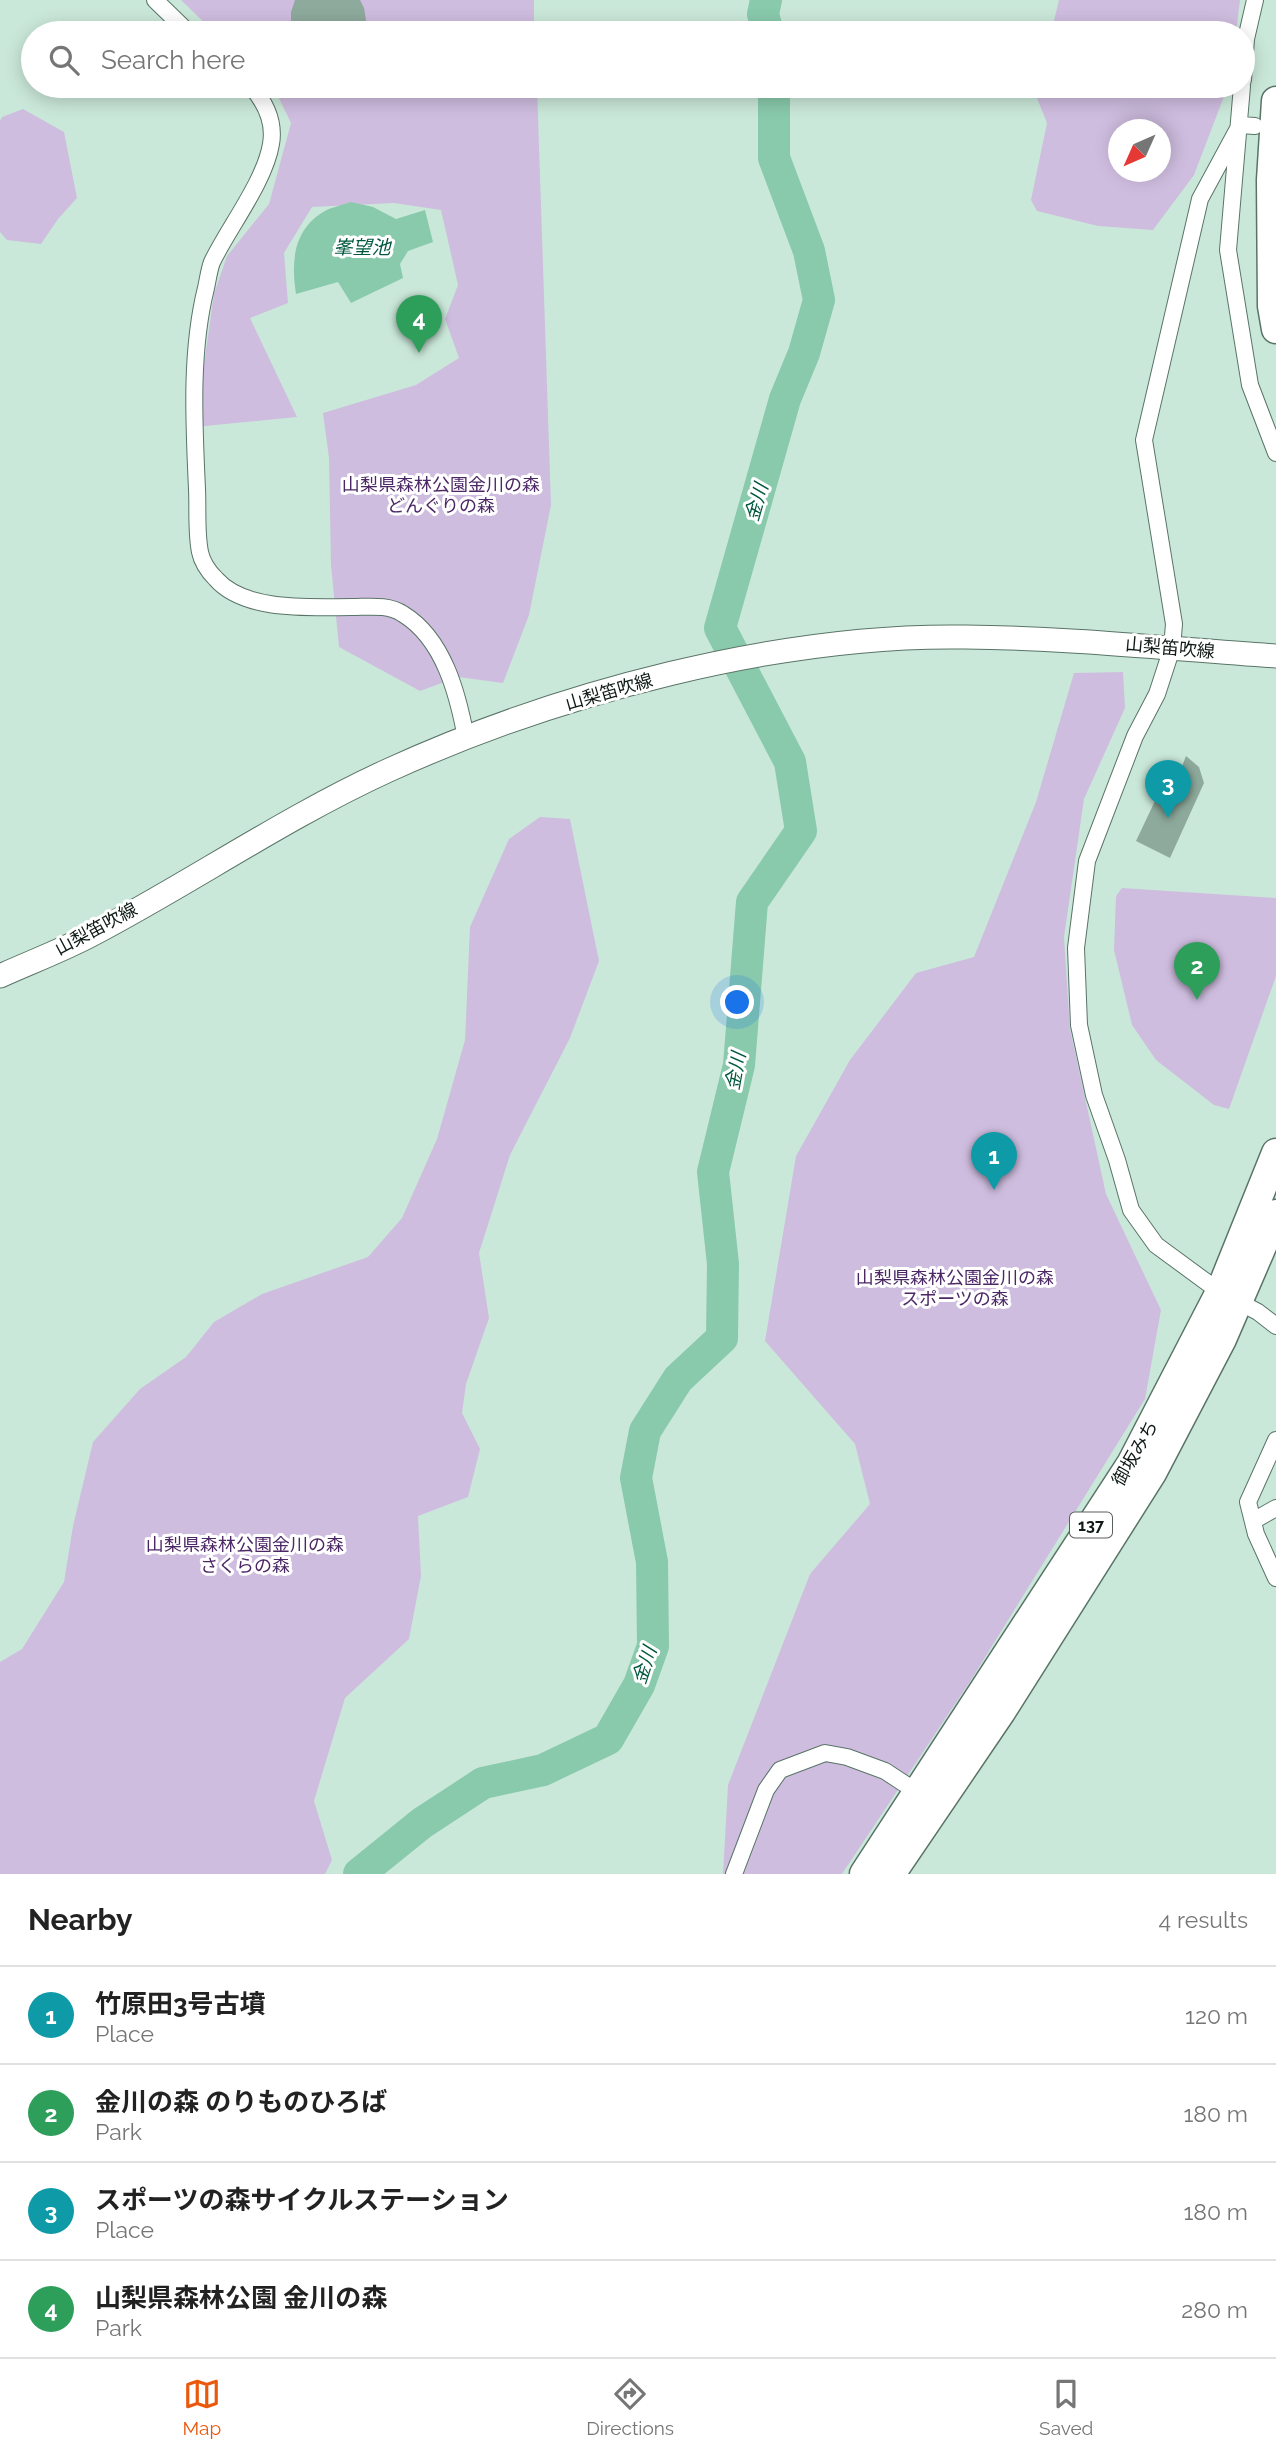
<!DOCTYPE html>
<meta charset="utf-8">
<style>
body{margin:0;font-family:Raleway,"Noto Sans JP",sans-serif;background:#f2f2f2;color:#222}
.compass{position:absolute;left:1108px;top:119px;width:63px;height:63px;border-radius:50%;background:#fff;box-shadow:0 4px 18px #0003;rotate:225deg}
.you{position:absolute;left:738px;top:1003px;width:24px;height:24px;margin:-18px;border:5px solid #fff;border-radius:50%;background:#1a73e8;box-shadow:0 0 0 10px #1a73e833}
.badge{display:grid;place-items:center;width:46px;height:46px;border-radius:50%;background:#ea580c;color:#fff;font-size:23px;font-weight:700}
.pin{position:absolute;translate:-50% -58px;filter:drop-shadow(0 2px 4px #0008)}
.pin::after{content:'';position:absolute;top:37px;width:24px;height:21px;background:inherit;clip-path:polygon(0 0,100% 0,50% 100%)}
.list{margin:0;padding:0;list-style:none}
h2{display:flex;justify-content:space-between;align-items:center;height:91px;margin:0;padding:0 28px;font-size:30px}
h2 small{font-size:23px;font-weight:400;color:#767676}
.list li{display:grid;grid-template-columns:46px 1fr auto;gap:21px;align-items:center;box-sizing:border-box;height:98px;padding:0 28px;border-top:2px solid #e0e0e0}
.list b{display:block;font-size:26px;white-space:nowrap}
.list p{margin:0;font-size:23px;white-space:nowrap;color:#767676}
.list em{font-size:23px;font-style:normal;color:#767676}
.icon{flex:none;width:38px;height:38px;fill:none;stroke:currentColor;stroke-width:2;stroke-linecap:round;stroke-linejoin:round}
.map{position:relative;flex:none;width:1276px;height:1874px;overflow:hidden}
.search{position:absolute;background:#fff;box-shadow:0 4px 18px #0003;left:21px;right:21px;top:21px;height:77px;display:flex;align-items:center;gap:18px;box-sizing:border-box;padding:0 24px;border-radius:38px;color:#767676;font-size:26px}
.sheet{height:483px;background:#fff}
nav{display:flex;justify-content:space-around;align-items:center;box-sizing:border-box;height:98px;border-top:2px solid #e0e0e0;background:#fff;font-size:19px;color:#767676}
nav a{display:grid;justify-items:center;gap:4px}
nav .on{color:#ea580c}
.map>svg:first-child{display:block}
</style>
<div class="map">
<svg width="1276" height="1874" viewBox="0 0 1276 1874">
<rect width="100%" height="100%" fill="#cae8d9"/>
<path fill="#cfbddf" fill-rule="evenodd" d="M 181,0 L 534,0 L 534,33 L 215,33 Z
M 1059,0 L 1240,0 L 1236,33 L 1051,33 Z
M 273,86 L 537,86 L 551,505 L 529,615 L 503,683 L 458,677 L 420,691 L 339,647 L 331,565 L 329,458 L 323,413 L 416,385 L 459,358 L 445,319 L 458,285 L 441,210 L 394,203 L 312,207 L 284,253 L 288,303 L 250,318 L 297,417 L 195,427 L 214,294 L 227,256 L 269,204 L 291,123 Z
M 1040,86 L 1228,86 L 1194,175 L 1153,230 L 1098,226 L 1037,211 L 1031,200 L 1047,123 L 1037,98 ZM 1118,130 L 1160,130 L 1160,172 L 1118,172 Z
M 23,109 L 64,132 L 77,198 L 58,219 L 41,244 L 7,240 L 0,232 L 0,121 L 2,117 Z
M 1123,672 L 1125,708 L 1084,799 L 1064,937 L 1070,1029 L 1106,1194 L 1161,1310 L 1145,1399 L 971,1680 L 842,1874 L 723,1874 L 728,1785 L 810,1574 L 870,1504 L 855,1444 L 765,1341 L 796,1156 L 850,1060 L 916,973 L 974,957 L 1036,802 L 1074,673 Z
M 540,817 L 570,819 L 599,961 L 570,1038 L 510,1155 L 479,1253 L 489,1318 L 466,1384 L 462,1413 L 480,1449 L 468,1497 L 418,1516 L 421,1576 L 409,1639 L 345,1698 L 314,1801 L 332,1860 L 325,1874 L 0,1874 L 0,1662 L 22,1649 L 64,1582 L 73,1526 L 93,1442 L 140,1389 L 186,1357 L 214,1322 L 262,1294 L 368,1257 L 402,1218 L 437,1139 L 465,1040 L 470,927 L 509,839 Z
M 1122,888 L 1276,898 L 1276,976 L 1229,1109 L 1214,1105 L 1156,1060 L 1132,1025 L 1114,950 L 1116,896 Z"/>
<path fill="#89caac" d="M 351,202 L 373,207 L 396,219 L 425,210 L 433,242 L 408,251 L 400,264 L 403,278 L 351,303 L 338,282 L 296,294 C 291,262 293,229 325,211 C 332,207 343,205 351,202 Z"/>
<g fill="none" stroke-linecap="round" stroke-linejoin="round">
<path stroke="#89caac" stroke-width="32" d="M 766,0 L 763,14 L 768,33
M 359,1874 L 422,1823 L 483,1783 L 543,1770 L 608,1739 L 639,1685 L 653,1646 L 652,1562 L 636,1478 L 645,1431 L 678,1379 L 722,1338 L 723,1264 L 713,1172 L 739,1065 L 752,902 L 801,831 L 790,762 L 720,628 L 785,399 L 804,353 L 819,300 L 809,251 L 774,158 L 774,86"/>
</g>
<path fill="#8eaa9c" d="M 295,0 L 360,0 L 364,8 L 366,20 L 363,33 L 294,33 L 291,25 L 291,12 Z
M 1186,756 L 1199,767 L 1204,783 L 1170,858 L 1136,841 L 1163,784 L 1174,787 Z"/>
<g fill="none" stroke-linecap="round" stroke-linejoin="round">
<defs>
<path id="street" d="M 155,0 L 189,33
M 1243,80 L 1246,39 L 1255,0
M 251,86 C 265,102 275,121 271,144 C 265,181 229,227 212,262 C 209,270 208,279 206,288 C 190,352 194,423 197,489 C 198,510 196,532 200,552 C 202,562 209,572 216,579 C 245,612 310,607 352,607 C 369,607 388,604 403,614 C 444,639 458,695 466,738
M 1242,86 L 1228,250 L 1250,385 L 1276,453
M 1255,126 L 1240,125 L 1200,199 L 1144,440 L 1174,624 L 1172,648 L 1157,694 L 1135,736 L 1087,861 L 1076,948 L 1079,1025 L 1094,1095 L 1117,1160 L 1131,1210 L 1156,1245 L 1220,1292 L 1258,1312 L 1276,1326
M 1276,1440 L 1248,1502 L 1256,1534 L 1276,1578
M 1253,1521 L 1276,1508
M 734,1874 L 766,1790 L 780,1770 L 825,1753 L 847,1757 L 885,1771 L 917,1792"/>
<path id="secondary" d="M 0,976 C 31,962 63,950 93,934 C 192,882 286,817 389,770 C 558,693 779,634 965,637 C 1069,638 1172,649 1276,656"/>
<path id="highway" d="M 1276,101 L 1271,180 L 1272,306 L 1276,329
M 864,1874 L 1131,1464 L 1220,1292 L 1276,1153
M 891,1874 L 1001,1712 L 1152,1473 L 1222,1339 L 1276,1214"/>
</defs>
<use href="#street" stroke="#597467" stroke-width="18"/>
<use href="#secondary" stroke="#597467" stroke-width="25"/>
<use href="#highway" stroke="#597467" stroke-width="31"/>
<use href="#street" stroke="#fff" stroke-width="16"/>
<use href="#secondary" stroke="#fff" stroke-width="23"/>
<use href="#highway" stroke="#fff" stroke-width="28"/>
</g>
<g text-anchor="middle" stroke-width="6" stroke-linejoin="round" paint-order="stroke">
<rect fill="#fff" stroke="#585f5c" stroke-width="2" x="1070" y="1512.5" width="42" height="25" rx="5"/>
<g font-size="16" font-weight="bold" fill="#101b16">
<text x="1091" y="1531">137</text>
</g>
<g font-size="18" fill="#4c2766" stroke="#fff">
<text x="441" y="491">山梨県森林公園金川の森<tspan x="441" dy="21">どんぐりの森</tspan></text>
<text x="955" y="1284">山梨県森林公園金川の森<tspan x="955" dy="21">スポーツの森</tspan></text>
<text x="245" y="1551">山梨県森林公園金川の森<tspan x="245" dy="21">さくらの森</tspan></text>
</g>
<g font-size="18" fill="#101b16" stroke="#fff">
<text transform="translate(1170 648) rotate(5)" y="6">山梨笛吹線</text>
<text transform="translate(609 692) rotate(-16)" y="6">山梨笛吹線</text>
<text transform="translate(96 929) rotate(-28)" y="6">山梨笛吹線</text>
<text transform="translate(1135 1453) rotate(-60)" y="6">御坂みち</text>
</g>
<g font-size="19" font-style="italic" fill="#00593e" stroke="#fff">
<text x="362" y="254">峯望池</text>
<text transform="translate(756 502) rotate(-74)" y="7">金川</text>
<text transform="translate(735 1071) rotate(-80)" y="7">金川</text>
<text transform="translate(644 1665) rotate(-72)" y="7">金川</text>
</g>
</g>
</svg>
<svg class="compass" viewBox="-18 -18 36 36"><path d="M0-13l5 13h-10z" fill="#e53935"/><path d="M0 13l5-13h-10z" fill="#767676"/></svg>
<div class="you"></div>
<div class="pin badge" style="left:994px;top:1190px;background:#0f9aa8">1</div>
<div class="pin badge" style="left:1197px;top:1000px;background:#2e9e5b">2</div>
<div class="pin badge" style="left:1168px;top:818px;background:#0f9aa8">3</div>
<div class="pin badge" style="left:419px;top:353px;background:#2e9e5b">4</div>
<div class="search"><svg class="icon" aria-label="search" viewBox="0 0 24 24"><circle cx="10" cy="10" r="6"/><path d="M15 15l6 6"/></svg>Search here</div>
</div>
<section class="sheet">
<h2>Nearby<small>4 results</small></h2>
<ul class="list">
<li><span class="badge" style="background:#0f9aa8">1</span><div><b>竹原田3号古墳</b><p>Place</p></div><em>120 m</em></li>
<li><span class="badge" style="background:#2e9e5b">2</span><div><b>金川の森 のりものひろば</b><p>Park</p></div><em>180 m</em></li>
<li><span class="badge" style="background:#0f9aa8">3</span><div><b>スポーツの森サイクルステーション</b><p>Place</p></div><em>180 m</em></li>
<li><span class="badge" style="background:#2e9e5b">4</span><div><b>山梨県森林公園 金川の森</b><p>Park</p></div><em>280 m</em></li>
</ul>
</section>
<nav>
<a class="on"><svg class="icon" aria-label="map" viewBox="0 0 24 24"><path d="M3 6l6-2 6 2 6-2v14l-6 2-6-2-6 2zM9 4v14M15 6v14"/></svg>Map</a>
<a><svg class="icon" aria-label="directions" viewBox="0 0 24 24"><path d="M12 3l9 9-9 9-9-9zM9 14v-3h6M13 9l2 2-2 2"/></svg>Directions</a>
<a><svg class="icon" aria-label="saved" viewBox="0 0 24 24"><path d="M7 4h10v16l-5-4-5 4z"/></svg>Saved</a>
</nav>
